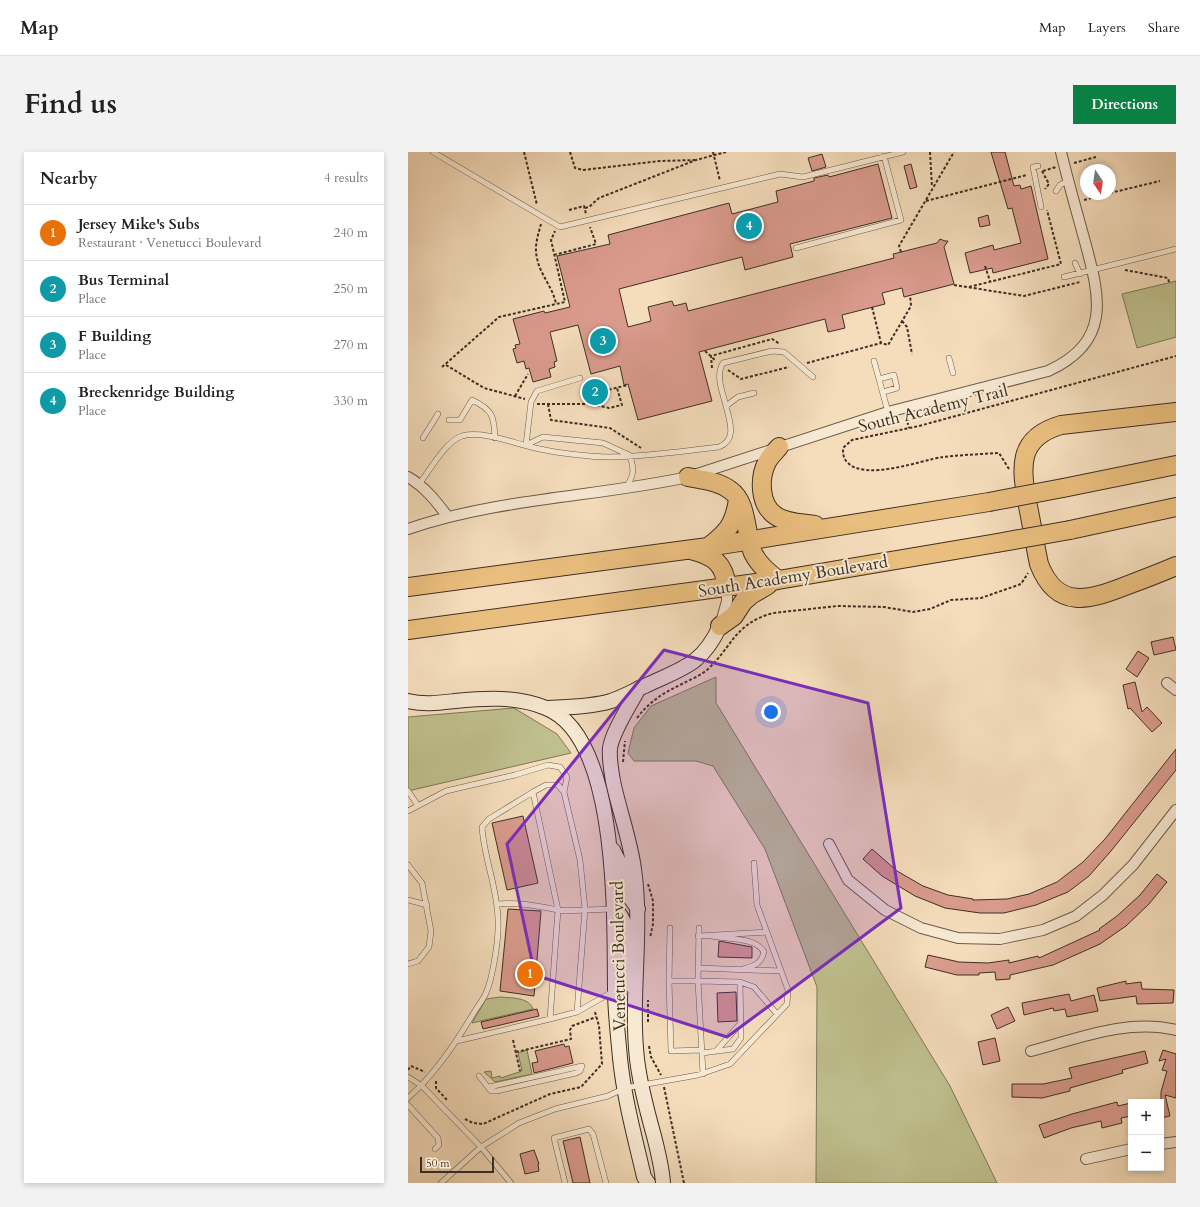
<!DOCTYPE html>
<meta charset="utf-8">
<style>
body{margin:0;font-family:Cardo,serif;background:#f2f2f2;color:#202124}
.controls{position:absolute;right:12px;bottom:12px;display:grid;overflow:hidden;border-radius:0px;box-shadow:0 2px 6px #0003}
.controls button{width:36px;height:36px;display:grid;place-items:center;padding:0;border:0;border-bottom:1px solid #e0e0e0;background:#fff;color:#202124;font:20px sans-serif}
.compass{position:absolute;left:672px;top:12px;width:36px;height:36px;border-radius:50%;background:#fff;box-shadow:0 2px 6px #0003;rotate:167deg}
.scale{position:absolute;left:12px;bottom:10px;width:74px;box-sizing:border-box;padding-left:4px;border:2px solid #3c3025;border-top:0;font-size:11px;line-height:14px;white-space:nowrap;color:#3c3025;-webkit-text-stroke:3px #f8e9d3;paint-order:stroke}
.you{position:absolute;left:363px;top:560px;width:14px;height:14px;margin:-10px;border:3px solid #fff;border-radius:50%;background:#1a73e8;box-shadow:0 0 0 6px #1a73e833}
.badge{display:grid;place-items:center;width:26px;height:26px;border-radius:50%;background:#0b8043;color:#fff;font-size:13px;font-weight:700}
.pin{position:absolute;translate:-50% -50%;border:2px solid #fff;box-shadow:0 1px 4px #0006}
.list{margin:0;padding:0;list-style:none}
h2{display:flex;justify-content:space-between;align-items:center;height:52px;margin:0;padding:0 16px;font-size:17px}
h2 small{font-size:13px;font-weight:400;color:#757577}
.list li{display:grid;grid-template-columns:26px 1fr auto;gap:12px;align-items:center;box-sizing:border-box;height:56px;padding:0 16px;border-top:1px solid #e0e0e0}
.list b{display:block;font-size:15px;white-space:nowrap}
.list p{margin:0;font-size:13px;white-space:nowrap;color:#757577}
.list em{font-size:13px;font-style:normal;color:#757577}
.map{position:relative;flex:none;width:768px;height:1031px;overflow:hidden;border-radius:0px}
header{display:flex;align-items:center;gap:24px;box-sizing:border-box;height:56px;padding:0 20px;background:#fff;border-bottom:1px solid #e0e0e0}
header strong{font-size:19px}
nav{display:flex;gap:22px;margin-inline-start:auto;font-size:14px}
.intro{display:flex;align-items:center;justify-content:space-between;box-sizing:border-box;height:96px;padding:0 24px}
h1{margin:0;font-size:28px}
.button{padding:10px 18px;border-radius:0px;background:#0b8043;color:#fff;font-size:14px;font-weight:700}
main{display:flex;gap:24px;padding:0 24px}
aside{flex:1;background:#fff;border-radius:0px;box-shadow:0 2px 6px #0003}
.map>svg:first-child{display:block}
</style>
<header>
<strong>Map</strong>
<nav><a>Map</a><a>Layers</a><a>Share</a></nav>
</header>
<div class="intro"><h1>Find us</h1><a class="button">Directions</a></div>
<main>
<aside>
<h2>Nearby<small>4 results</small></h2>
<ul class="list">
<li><span class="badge" style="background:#e8710a">1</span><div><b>Jersey Mike's Subs</b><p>Restaurant · Venetucci Boulevard</p></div><em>240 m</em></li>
<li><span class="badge" style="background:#0f9aa8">2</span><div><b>Bus Terminal</b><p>Place</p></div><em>250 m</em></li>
<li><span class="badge" style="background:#0f9aa8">3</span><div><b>F Building</b><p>Place</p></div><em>270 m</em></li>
<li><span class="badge" style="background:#0f9aa8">4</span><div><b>Breckenridge Building</b><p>Place</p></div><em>330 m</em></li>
</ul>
</aside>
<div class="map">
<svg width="768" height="1031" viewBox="0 0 768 1031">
<rect width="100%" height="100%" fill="#f5ddbc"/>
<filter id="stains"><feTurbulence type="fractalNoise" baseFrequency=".005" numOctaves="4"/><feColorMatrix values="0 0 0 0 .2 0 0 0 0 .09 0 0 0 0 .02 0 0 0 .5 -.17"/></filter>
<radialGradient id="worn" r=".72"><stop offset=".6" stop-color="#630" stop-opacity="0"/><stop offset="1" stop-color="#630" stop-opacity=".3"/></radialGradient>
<path fill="#bfc08e" stroke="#7e785a" d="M 768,129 L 768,185 L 729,196 L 714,142 Z
M 308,525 L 308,551 L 542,934 L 589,1031 L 408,1031 L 409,835 L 357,697 L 305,614 L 288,609 L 226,609 L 220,601 L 226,576 L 243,554 Z
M 106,556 L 149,582 L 163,601 L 0,639 L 0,565 Z
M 92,845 C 103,846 121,845 125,857 L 64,871 L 78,847 Z
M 119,898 L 124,922 L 87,930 L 76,920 L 83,919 L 84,926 L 92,924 L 93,926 L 114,919 L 110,901 Z"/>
<path fill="#da9b8d" stroke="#3c3025" d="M 583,0 L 597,0 L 606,34 L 612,33 L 613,37 L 623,34 L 640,107 L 585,121 L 584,116 L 562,121 L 557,101 L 585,93 L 586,98 L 613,91 L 604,56 L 600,57 Z
M 414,2 L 418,15 L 404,19 L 400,6 Z
M 470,12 L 484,66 L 382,92 L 385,105 L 337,118 L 334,105 L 211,137 L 220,175 L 243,169 L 240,155 L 264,149 L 266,154 L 278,151 L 280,159 L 486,106 L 485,102 L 529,91 L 532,87 L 537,89 L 540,89 L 536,95 L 546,132 L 496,145 L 494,136 L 474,141 L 477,152 L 434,163 L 437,176 L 420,180 L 417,167 L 291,200 L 304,249 L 230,268 L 220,232 L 216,233 L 212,214 L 183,222 L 170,173 L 142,180 L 149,209 L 146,210 L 147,215 L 141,217 L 143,225 L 125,230 L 121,216 L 118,217 L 116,209 L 109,211 L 105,197 L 108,196 L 107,193 L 112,192 L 105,167 L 136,159 L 137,161 L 162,155 L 149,104 L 202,92 L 200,83 L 321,51 L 324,62 L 370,50 L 368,39 L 406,29 L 406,26 L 420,23 L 421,25 Z
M 503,12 L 509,35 L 502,37 L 496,14 Z
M 580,63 L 582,73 L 572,75 L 570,66 Z
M 765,485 L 768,498 L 746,503 L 743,490 Z
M 730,499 L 741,506 L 729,525 L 718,517 Z
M 727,530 L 734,560 L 739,555 L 754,571 L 744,580 L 722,556 L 720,557 L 715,533 Z
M 768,597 L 768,618 L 703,699 L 681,724 L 660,740 L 628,753 L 596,761 L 572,761 L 537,756 L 507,744 L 474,724 L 455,707 L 464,697 L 489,719 L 515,734 L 540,743 L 565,747 L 565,748 L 599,747 L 621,742 L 649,730 L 675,710 L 697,687 Z
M 115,664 L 130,731 L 99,738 L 84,671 Z
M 749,722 L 759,730 L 741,752 L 718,774 L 692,792 L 645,813 L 602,823 L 602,827 L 588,828 L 587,820 L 571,821 L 571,823 L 549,823 L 517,815 L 520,803 L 551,810 L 580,811 L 601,808 L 601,811 L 630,804 L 631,806 L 692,778 L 691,777 L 709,764 L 732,743 Z
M 100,757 L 133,759 L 126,844 L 92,839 Z
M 311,789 L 344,795 L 344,806 L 310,805 Z
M 718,829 L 718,832 L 733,830 L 734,837 L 766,838 L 765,851 L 729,852 L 728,844 L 692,849 L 689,836 Z
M 328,840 L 329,869 L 310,870 L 309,841 Z
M 661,842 L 663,849 L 686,843 L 690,859 L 659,865 L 657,857 L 646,859 L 645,856 L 616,863 L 614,851 Z
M 600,855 L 607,869 L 589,877 L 583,863 Z
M 129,857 L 131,864 L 75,877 L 73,870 Z
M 587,886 L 592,909 L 575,913 L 570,890 Z
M 156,892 L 157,895 L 161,894 L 165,911 L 126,921 L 124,911 L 130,910 L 127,899 Z
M 755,898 L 768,902 L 768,946 L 757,943 L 762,964 L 753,966 L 753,940 L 759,919 L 754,918 L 758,907 L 751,909 Z
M 737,899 L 740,911 L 714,918 L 715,921 L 662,936 L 662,939 L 634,946 L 604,945 L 604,932 L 635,932 L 664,926 L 661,916 Z
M 709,950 L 710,954 L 723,951 L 723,964 L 713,966 L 714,971 L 694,976 L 693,969 L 663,976 L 636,986 L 631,973 L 664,962 Z
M 172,985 L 182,1031 L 165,1031 L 155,989 Z
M 126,998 L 131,1012 L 130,1012 L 131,1019 L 117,1022 L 112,1002 Z"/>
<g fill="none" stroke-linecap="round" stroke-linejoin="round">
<defs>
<path id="lane" d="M 25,0 L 152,75 L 372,22 L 395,25 L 495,0
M 630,14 L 625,15 L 633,55
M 648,39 L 652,33 L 660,29
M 388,96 L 493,68 L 476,4
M 667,111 L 672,122
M 656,125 L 768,97
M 541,206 L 545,221
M 466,209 L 480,260
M 471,227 L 486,223 L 489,236 L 475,240
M 318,254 C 315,241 307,224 315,211 L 364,199 L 376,200 L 405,225
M 41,268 L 52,268 L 64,248 C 85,258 86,264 87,286
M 15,286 L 30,262
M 118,293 L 135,285 L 195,291 L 221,303 C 227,316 226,324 218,335
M 118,293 L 123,250 L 129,239 L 172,226
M 12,331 C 22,318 38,289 54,284 C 76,278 110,293 132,297 C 150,301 183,305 201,305 C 237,305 275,299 311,295 C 329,288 322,270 318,254 L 330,245 L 346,241
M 138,633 L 150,633 L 156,640 L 172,708 L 177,757 L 169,860 L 142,867 L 150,758 L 125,640 Z
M 0,639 L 9,652
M 0,659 L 38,639 L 107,623 L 140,613 L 152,615 L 159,625 L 156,640
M 0,713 L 14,731 L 23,779 L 21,795 L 10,809 L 0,812
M 0,748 L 19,753
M 89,752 C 110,750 129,754 150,758 C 164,760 189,757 205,757
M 291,776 L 290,829 L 261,829 L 263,899 L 294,898
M 299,783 C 316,788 347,784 356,800 C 353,812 346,814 335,817
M 290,784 L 359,780
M 290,816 L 373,819
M 261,829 L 262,776
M 169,860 L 204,840
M 49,889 L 142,867
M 308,899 L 332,872
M 294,901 L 325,897 L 333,886 L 332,830
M 295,922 L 290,829 L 332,830 L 346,835 L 369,862
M 71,924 L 83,939 L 89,939 L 168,921 L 172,919 L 174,914
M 0,925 L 14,934 L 73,995 L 103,1031
M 81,935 L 174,914
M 0,946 C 27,922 47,892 65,862 C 69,855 75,848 78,841 C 85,825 91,786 90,769 C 90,737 76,707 74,675 L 81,667 L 125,640
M 0,953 L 30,986 L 31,993 L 27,997
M 33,1031 L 73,995 L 111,971 L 147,957 L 200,944 L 217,936 L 290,923 L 322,912 L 379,852 L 380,838 L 349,753 L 346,711
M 157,1031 L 146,986 L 181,977 L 185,982 L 198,1031"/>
<path id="street" d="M 0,325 C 17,335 28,349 40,365
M 0,377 C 90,346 188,345 280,325 L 480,260 L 640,219 C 706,189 691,142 676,86 C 668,57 660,29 653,0
M 312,474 L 319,449 L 319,435
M 759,531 L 768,538
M 421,692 L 440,728 L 477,758 L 513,776 L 550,786 L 592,787 L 635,778 L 668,764 L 695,743 L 725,713 L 768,658
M 623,899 C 669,887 720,866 768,878
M 753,992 L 768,990
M 678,1007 L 723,997"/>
<path id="secondary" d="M 231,536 C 222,553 205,578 202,596 C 201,607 203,618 205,629 C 211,658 222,687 226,717 C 235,780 222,844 229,907 C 232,933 239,959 246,984 C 250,1000 254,1015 255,1031
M 0,549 C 16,553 30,551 47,549 C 77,546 109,544 138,556 C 212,585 206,770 207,837 C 207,860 210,883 212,906 C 216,946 227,986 236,1025 L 240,1031
M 140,556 C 160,555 183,555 203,549 C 215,545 227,538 239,533 C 275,516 294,513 312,474
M 205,698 L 211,710 L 219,741 L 230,757
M 207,757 C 223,771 216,791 217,810 C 218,819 220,827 224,834"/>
<path id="highway" d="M 768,260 L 653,273 C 608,286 613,317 620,354 C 624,374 627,393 631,412 C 649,459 682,448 720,433 C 736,427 752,421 768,414
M 371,295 C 367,300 362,304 359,310 C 351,326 351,353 368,364 C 378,371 395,371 407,373
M 280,325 C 294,328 310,329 322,338 C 340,350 337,382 345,401 C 351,413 360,420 370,428
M 655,336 L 768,313
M 662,378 L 768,355
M 300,395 C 320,380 326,372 330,348
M 283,398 C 306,404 316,411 319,435
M 0,435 L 300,395 L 581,350
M 312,474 L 326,464 L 335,450 L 343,443 L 360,433
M 0,478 L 370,428 L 589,391"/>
</defs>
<use href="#lane" stroke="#6a5b4b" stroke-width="6"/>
<use href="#street" stroke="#6a5b4b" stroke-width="12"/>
<use href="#secondary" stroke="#3c3025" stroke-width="16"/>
<use href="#highway" stroke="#3c3025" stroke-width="20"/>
<path stroke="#3c3025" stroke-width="2" stroke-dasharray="3 2" stroke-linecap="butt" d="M 116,0 L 129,53
M 162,0 L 167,16 L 175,18 L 252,9 L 287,8
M 305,0 L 312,29
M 522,0 L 524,35
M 666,11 L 688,5
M 634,19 L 641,32 L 637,37
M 635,19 L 648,15
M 702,41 L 752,29
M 676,48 L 698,42
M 518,49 L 619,23
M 177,56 L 181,55 L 191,46 L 288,8 L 318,0
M 161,58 L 176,54 L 178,62
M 133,72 C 130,83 126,95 129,106 C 132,123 145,135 148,152
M 493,100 L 491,94 L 546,0
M 146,103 L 188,92 L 182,75
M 577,114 L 582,129
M 717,118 L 760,126 L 761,130
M 546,133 L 616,144 L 672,130
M 561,135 L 653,112 L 639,58
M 464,155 L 473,191 L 480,193 L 503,154 L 502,143
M 494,169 L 499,175 L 504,202
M 297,199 L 308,209
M 399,211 L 473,191
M 38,213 L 76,236 L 117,247
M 34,215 L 91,165 L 157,150 L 143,88 L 147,79
M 304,216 L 303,204 L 364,187 L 372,192
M 320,218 L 333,227 L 381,215
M 191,240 L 220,233
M 107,244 L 120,222
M 129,252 L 185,252 L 201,256 L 214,253 L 209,236
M 140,252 L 143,268 L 202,276 L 233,296
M 498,265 L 501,276
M 601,317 L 591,301 C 573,302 554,303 535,305 C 513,308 457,330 439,310 C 435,306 435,301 435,296 L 444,288 L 511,274 L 768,204
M 229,566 C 241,550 255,541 272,533 C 281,528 292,524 299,518 C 325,494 326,472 365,461 L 429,454 L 476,455 L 505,460 L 522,457 L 543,448 L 573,446 L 613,432 L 620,421
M 215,610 L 217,589
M 240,732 L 245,749 L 245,772 L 242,786
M 240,870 L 240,848
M 105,888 L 112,919
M 241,894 L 243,905 L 253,923
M 108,900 L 163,887 L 162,878 L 164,874 L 188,865
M 0,918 L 3,914 L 17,920
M 28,929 L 28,936 L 39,948
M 256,935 L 276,1031
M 57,967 L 65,971 L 75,972 L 142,942 L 173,935 L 194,912 L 191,874 L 187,860"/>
<use href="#lane" stroke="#f8e9d3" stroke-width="5"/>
<use href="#street" stroke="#f8e9d3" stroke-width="10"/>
<use href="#secondary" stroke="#f8e9d3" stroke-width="14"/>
<use href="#highway" stroke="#eabe7e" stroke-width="18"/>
<defs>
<path id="highway-bridge" d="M 581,350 L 655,336
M 589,391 L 662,378"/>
</defs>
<use href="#highway-bridge" stroke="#3c3025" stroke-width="20" stroke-linecap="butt"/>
<use href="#highway-bridge" stroke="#eabe7e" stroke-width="18"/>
</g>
<path fill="#7b2cbf" fill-opacity="0.2" stroke="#7b2cbf" stroke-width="3" stroke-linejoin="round" d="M 256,498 L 460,551 L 493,756 L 319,885 L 127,823 L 99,692 Z"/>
<g text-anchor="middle" stroke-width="4" stroke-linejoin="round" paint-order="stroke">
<g font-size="17" fill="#3c3025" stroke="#f8e9d3">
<text transform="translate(525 256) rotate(-14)" y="6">South Academy Trail</text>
<text transform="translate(385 424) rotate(-9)" y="6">South Academy Boulevard</text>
<text transform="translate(210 804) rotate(-91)" y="6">Venetucci Boulevard</text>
</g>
</g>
<rect width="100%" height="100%" filter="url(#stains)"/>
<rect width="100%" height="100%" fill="url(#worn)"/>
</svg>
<div class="controls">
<button>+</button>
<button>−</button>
</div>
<svg class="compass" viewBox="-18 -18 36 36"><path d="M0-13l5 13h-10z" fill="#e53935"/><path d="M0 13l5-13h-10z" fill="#757577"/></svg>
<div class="scale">50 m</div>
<div class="you"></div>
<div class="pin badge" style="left:122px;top:822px;background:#e8710a">1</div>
<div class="pin badge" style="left:187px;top:240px;background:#0f9aa8">2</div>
<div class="pin badge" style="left:195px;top:189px;background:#0f9aa8">3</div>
<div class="pin badge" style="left:341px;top:74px;background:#0f9aa8">4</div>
</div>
</main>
